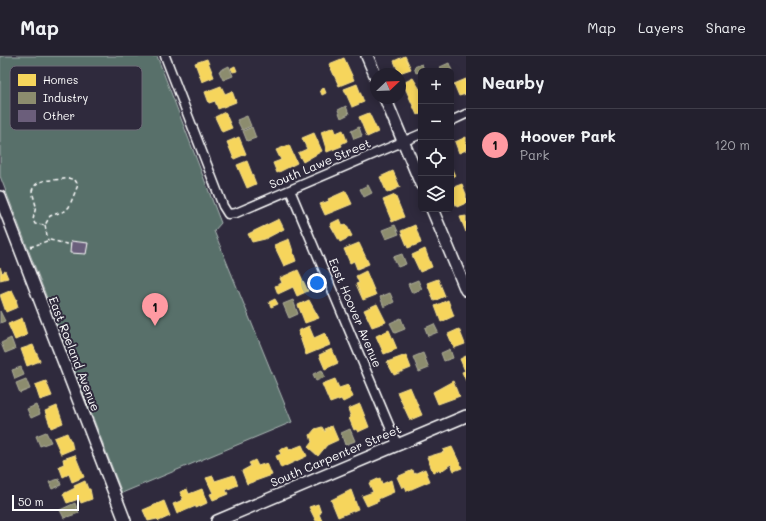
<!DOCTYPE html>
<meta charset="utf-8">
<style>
body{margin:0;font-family:Mali,sans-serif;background:#2f2d3a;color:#f1f3f6}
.controls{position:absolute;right:12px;top:12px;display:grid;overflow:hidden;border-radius:6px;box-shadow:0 2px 10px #0003}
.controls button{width:36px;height:36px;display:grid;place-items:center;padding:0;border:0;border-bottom:1px solid #403e4a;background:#23202e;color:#f1f3f6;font:20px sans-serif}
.compass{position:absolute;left:370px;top:12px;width:36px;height:36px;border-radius:50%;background:#23202e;box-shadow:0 2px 10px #0003;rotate:67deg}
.scale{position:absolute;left:12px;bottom:10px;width:67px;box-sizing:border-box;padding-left:4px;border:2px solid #fff;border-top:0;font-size:11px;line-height:14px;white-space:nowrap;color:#fff;-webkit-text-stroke:3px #2f2a3d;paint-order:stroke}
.you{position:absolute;left:317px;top:227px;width:14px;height:14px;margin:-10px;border:3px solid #fff;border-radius:50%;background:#1a73e8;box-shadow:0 0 0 6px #1a73e833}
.badge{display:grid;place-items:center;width:26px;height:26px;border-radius:50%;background:#ff9aa2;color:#111;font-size:13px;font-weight:700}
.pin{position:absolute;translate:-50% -33px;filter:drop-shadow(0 1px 2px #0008)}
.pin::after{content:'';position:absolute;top:21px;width:14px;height:12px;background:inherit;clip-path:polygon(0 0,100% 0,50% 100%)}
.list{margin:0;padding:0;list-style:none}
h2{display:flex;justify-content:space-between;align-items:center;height:52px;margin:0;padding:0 16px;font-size:17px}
h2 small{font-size:13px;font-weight:400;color:#a3a3aa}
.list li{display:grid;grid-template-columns:26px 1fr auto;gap:12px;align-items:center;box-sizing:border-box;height:72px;padding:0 16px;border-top:1px solid #403e4a}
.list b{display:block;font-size:15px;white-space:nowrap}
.list p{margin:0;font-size:13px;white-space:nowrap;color:#a3a3aa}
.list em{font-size:13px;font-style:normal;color:#a3a3aa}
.icon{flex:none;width:22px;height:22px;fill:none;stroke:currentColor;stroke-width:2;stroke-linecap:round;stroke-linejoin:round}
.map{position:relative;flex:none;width:466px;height:465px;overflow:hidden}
header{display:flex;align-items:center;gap:24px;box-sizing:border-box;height:56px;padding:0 20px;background:#23202e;border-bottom:1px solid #403e4a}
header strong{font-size:19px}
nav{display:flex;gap:22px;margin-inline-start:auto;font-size:14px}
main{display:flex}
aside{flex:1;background:#23202e}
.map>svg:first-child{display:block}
</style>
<header>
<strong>Map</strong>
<nav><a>Map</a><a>Layers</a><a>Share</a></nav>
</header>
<main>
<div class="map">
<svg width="466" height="465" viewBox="0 0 466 465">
<rect width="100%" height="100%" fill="#2f2a3d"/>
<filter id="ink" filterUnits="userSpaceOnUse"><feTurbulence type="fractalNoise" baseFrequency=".025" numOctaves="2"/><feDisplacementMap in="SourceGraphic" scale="8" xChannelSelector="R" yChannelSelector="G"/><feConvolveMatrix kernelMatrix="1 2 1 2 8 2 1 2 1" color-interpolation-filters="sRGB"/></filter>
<g filter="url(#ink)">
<path fill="#59706b" stroke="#acb8b5" d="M 0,0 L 157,0 L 221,167 L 214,175 L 292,366 L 122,437 L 0,120 Z"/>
<path fill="#f6d55c" stroke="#f9e28d" d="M 405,0 L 411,13 L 399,17 L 394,5 Z
M 344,2 L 354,24 L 339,30 L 329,8 Z
M 207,3 L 214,21 L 202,26 L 195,7 Z
M 235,10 L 237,15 L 233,16 L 231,12 Z
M 413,22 L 421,35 L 421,58 L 417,59 L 403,27 Z
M 466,23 L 466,38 L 459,40 L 454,28 Z
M 357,28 L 364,46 L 352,51 L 344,33 Z
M 221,30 L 225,38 L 232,35 L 236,46 L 218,53 L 215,45 L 209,47 L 205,36 Z
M 324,32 L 326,37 L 322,39 L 320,34 Z
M 225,56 L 232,72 L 222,76 L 215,61 Z
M 369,57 L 378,76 L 367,81 L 359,61 Z
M 334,71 L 336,77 L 343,74 L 347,85 L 341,88 L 342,90 L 327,96 L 321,76 Z
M 314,77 L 322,95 L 303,106 L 298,97 L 307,93 L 302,82 Z
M 239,81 L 246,98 L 234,103 L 227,86 Z
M 466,81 L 466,94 L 459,97 L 455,86 Z
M 289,89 L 297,107 L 277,117 L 273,107 L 281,104 L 276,94 Z
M 247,105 L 256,128 L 247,132 L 237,109 Z
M 451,111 L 455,120 L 451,121 Z
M 393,115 L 400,131 L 387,137 L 380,121 Z
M 462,128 L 466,138 L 466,147 L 457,151 L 451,140 L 451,132 Z
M 346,135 L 352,148 L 325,159 L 320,148 L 329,145 L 328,143 Z
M 395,139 L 404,161 L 392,166 L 383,144 Z
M 466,160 L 466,176 L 460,161 Z
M 279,163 L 284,173 L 265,183 L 252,186 L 248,178 Z
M 340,163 L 343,170 L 346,168 L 352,180 L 340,186 L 330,168 Z
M 415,169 L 421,187 L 408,192 L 401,175 Z
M 289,183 L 296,205 L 284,210 L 274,189 Z
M 359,187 L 369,208 L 357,213 L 354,205 L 350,207 L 344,193 Z
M 425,193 L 432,211 L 420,216 L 412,199 Z
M 0,211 L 2,217 L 5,215 L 8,222 L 0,224 Z
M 298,214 L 308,235 L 297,240 L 293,231 L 278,238 L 275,230 L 282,227 L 280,222 Z
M 366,215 L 376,239 L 363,244 L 356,228 L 359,227 L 356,220 Z
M 438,223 L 445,240 L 434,245 L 427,227 Z
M 12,234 L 17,244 L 16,244 L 18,251 L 6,256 L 0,239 Z
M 275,243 L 278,248 L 271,251 L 269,246 Z
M 309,244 L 319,262 L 305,267 L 298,249 Z
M 448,244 L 454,260 L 441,266 L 435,250 Z
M 377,248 L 386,266 L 372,271 L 364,254 Z
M 22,262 L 27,279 L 15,284 L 8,268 Z
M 309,270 L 314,282 L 325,277 L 330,289 L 306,299 L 298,275 Z
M 459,273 L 465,288 L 454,292 L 448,278 Z
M 389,274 L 397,293 L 384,298 L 376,280 Z
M 33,289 L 40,305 L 27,310 L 21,293 Z
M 332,293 L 338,307 L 325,313 L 319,299 Z
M 406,299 L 411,312 L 394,319 L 387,306 Z
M 466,300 L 466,325 L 462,316 L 465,315 L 460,303 Z
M 335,323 L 339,332 L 348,329 L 353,341 L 343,346 L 341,343 L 330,347 L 322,328 Z
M 46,325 L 52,340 L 40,344 L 35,329 Z
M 453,325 L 458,338 L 460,340 L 438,348 L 433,336 Z
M 410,331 L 422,359 L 410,364 L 397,336 Z
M 360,348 L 369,371 L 358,376 L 356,373 L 354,374 L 349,362 L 351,361 L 348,353 Z
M 57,350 L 63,367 L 51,372 L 45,355 Z
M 332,370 L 338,384 L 327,389 L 318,400 L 308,391 L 312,386 L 310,379 L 315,373 L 322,371 L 325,376 L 326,375 L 325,373 L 328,371 L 330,374 L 329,371 Z
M 67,377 L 70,384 L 71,384 L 73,393 L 61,398 L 54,382 Z
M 302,389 L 307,400 L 281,412 L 276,400 L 281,398 L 279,394 L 288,390 L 289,394 Z
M 452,391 L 462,412 L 454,415 L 451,408 L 440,416 L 439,414 L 433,416 L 427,401 L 444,396 L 443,394 Z
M 75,399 L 84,421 L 72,426 L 69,418 L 63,421 L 59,410 L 64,408 L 63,403 Z
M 255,404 L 258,410 L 267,407 L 272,419 L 247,428 L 242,415 L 251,410 L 249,407 Z
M 425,413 L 430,425 L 407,435 L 405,430 L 402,432 L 397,421 L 413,414 L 414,418 Z
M 234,419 L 238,429 L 226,434 L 228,438 L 213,444 L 210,438 L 213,437 L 206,422 L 213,420 L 215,425 Z
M 380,422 L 382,428 L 391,424 L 394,436 L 378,443 L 379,445 L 367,450 L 362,440 L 373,436 L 369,427 Z
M 85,425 L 88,433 L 90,433 L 92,443 L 81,447 L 79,443 L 67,447 L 63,438 L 75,432 L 74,430 Z
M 187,433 L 189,438 L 202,433 L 207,447 L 196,452 L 196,450 L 177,458 L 173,448 L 183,444 L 180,436 Z
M 351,434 L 358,453 L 338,461 L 331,444 Z
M 164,445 L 170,460 L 159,465 L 157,463 L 148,465 L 143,454 Z
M 318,448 L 321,457 L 319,458 L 322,465 L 316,465 L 309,451 Z"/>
<path fill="#8c8c6e" stroke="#aeae9a" d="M 449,7 L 452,15 L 442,15 L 440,11 Z
M 422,8 L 424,14 L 416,17 L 414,11 Z
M 229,10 L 233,20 L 223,24 L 219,15 Z
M 346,50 L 349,58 L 341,62 L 338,54 Z
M 247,60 L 251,70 L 242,74 L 237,64 Z
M 252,71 L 256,82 L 247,85 L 243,75 Z
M 359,71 L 362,80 L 354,83 L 351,75 Z
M 368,129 L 372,137 L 364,141 L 360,133 Z
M 395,169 L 399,178 L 386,183 L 382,174 Z
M 402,198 L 406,208 L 398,211 L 393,201 Z
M 418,224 L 422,233 L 412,237 L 408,228 Z
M 390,237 L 394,246 L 384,251 L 380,241 Z
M 293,244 L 298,258 L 289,262 L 283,248 Z
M 0,255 L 5,265 L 0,267 Z
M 401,262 L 405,273 L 395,277 L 390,267 Z
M 434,268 L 438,276 L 428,280 L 425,272 Z
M 11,282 L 15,293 L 5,297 L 1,287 Z
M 450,293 L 453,302 L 444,305 L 441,297 Z
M 423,297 L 429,312 L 419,316 L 413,301 Z
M 21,311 L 24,319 L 15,323 L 12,314 Z
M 322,314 L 325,321 L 316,325 L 313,318 Z
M 26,323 L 30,333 L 20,337 L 16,327 Z
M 36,349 L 40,358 L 31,362 L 27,353 Z
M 350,373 L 355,385 L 345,389 L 341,377 Z
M 46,376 L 51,386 L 40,390 L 36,380 Z
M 59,423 L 61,429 L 52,433 L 49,426 Z
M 75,447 L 79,457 L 64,462 L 60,454 Z"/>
<path fill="#6b5e7b" stroke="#fff" d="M 71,185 L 88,187 L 86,198 L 70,197 Z"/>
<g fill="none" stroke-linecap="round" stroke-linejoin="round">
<defs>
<path id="street" d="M 165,0 L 223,150 L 228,158 L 236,157 L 421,78
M 451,65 L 466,58
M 290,134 L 397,388"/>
<path id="secondary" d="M 367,0 L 376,21
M 385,42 L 421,128
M 0,141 L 125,465
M 432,153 L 466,234
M 217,465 L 466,360"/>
</defs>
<use href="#street" stroke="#fff" stroke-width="11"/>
<use href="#secondary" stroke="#fff" stroke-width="14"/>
<path stroke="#fff" stroke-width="1.5" stroke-dasharray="4 3" stroke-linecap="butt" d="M 68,122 L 75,124 L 78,129 L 69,151 L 65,155 L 50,160 L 45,169 L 35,168 L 33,164 L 36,150 L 32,135 C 36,120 56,126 68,122 Z
M 45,169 L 48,185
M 30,191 L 50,184 L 71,189"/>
<use href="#street" stroke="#2f2a3d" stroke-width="8"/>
<use href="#secondary" stroke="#2f2a3d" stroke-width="11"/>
</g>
</g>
<g text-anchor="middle" stroke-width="4" stroke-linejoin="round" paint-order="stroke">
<g font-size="12" fill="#fff" stroke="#2f2a3d">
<text transform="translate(320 108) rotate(-23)" y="4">South Lawe Street</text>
<text transform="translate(355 257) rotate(67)" y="4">East Hoover Avenue</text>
<text transform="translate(74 298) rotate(69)" y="4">East Roeland Avenue</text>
<text transform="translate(336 400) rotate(-23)" y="4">South Carpenter Street</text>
</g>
</g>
<rect x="10" y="10" width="132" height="64" rx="6" fill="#2f2a3d" stroke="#6d6a77" stroke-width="1"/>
<rect x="18" y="18" width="18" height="12" fill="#f6d55c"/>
<rect x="18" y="36" width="18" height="12" fill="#8c8c6e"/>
<rect x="18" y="54" width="18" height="12" fill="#6b5e7b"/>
<g font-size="11" fill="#fff">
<text x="43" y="28">Homes</text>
<text x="43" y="46">Industry</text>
<text x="43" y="64">Other</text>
</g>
</svg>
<div class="controls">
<button>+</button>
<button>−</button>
<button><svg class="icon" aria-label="locate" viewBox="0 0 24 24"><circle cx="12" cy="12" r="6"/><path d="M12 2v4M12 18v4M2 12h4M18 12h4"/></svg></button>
<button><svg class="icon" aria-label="layers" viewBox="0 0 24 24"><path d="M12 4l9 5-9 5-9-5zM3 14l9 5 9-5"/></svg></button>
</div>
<svg class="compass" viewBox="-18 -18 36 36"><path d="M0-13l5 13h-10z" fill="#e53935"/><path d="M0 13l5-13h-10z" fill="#a3a3aa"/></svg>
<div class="scale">50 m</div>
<div class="you"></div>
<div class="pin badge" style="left:155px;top:270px">1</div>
</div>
<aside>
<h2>Nearby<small></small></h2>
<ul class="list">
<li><span class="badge">1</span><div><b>Hoover Park</b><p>Park</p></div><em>120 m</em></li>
</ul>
</aside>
</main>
